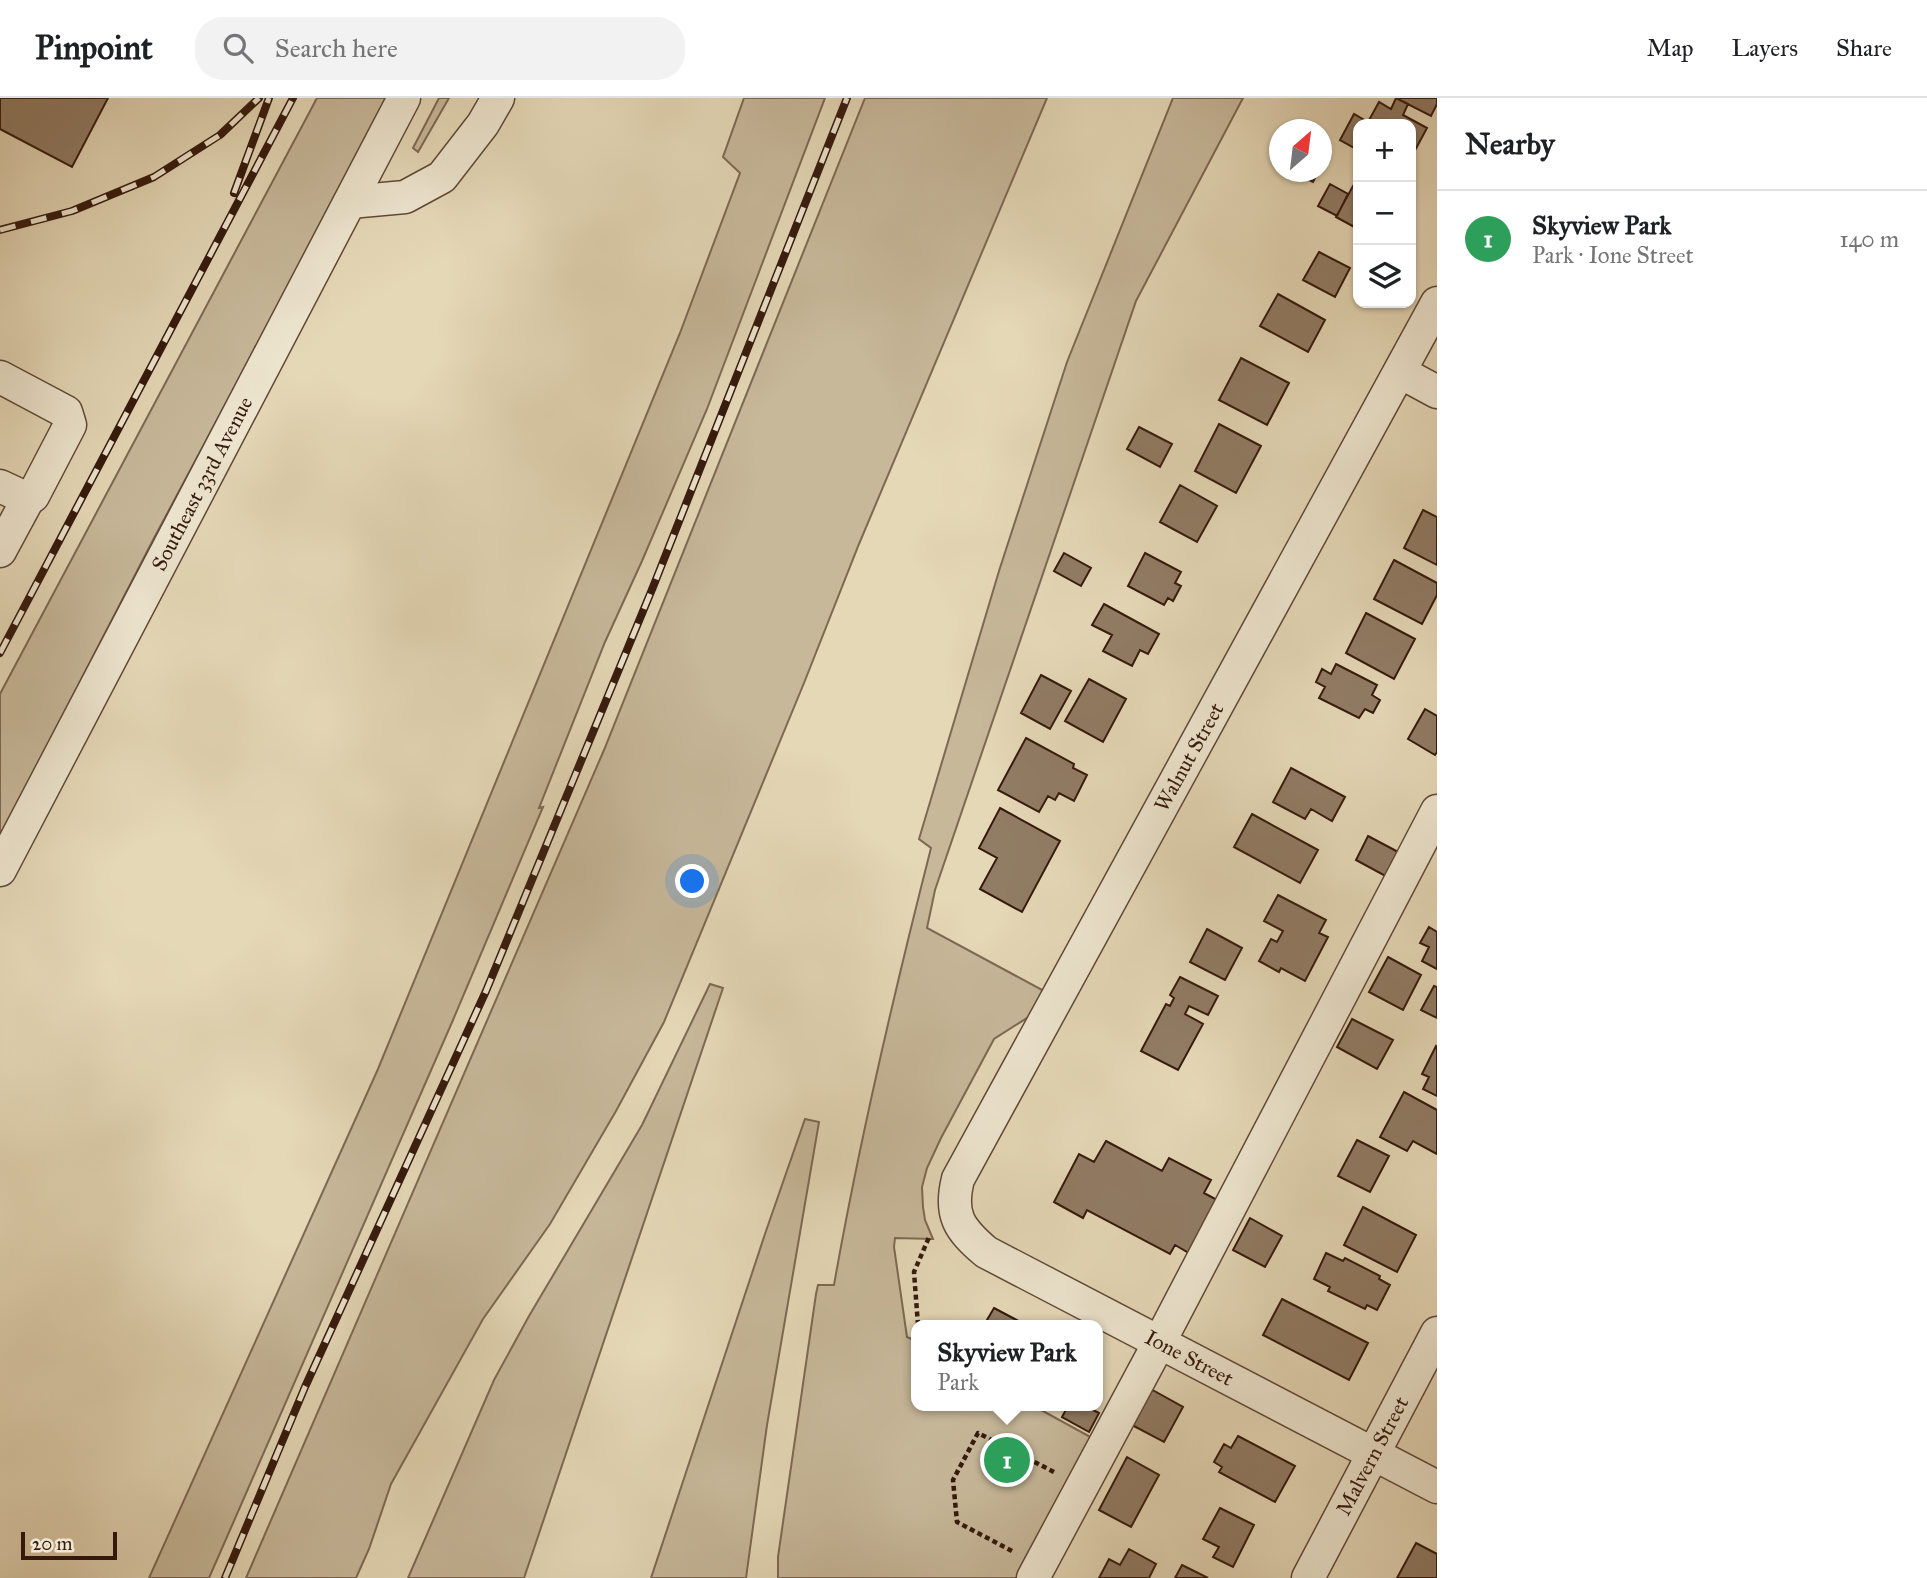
<!DOCTYPE html>
<meta charset="utf-8">
<style>
body{margin:0;font-family:"IM FELL Great Primer",serif;background:#f2f2f2;color:#202124}
.controls{position:absolute;right:21px;top:21px;display:grid;overflow:hidden;border-radius:14px;box-shadow:0 2px 5px #0004}
.controls button{width:63px;height:63px;display:grid;place-items:center;padding:0;border:0;border-bottom:2px solid #e0e0e0;background:#fff;color:#202124;font:35px sans-serif}
.compass{position:absolute;left:1269px;top:21px;width:63px;height:63px;border-radius:50%;background:#fff;box-shadow:0 2px 5px #0004;rotate:28deg}
.scale{position:absolute;left:21px;bottom:18px;width:96px;box-sizing:border-box;padding-left:7px;border:4px solid #35190d;border-top:0;font-size:19px;line-height:24px;white-space:nowrap;color:#35190d;-webkit-text-stroke:5px #eee6d0;paint-order:stroke}
.you{position:absolute;left:693px;top:784px;width:24px;height:24px;margin:-18px;border:5px solid #fff;border-radius:50%;background:#1a73e8;box-shadow:0 0 0 10px #1a73e833}
.badge{display:grid;place-items:center;width:46px;height:46px;border-radius:50%;background:#8f2418;color:#fff;font-size:23px;font-weight:700}
.pin{position:absolute;translate:-50% -50%;border:4px solid #fff;box-shadow:0 2px 7px #0006}
.popup{position:absolute;left:911px;top:1222px;width:192px;height:91px;box-sizing:border-box;display:grid;place-content:center;border-radius:14px;background:#fff;filter:drop-shadow(0 2px 5px #0005);font-size:23px;white-space:nowrap;color:#757577}
.popup b{font-size:26px;color:#202124}
.popup::after{content:'';position:absolute;left:50%;top:100%;margin-left:-14px;border:14px solid transparent;border-top-color:#fff}
.list{margin:0;padding:0;list-style:none}
h2{display:flex;justify-content:space-between;align-items:center;height:91px;margin:0;padding:0 28px;font-size:30px}
h2 small{font-size:23px;font-weight:400;color:#757577}
.list li{display:grid;grid-template-columns:46px 1fr auto;gap:21px;align-items:center;box-sizing:border-box;height:98px;padding:0 28px;border-top:2px solid #e0e0e0}
.list b{display:block;font-size:26px;white-space:nowrap}
.list p{margin:0;font-size:23px;white-space:nowrap;color:#757577}
.list em{font-size:23px;font-style:normal;color:#757577}
.icon{flex:none;width:38px;height:38px;fill:none;stroke:currentColor;stroke-width:2;stroke-linecap:round;stroke-linejoin:round}
.map{position:relative;flex:none;width:1437px;height:1480px;overflow:hidden}
header{display:flex;align-items:center;gap:42px;box-sizing:border-box;height:98px;padding:0 35px;background:#fff;border-bottom:2px solid #e0e0e0}
header strong{font-size:33px}
nav{display:flex;gap:38px;margin-inline-start:auto;font-size:24px}
.search{width:490px;height:63px;background:#f2f2f2;display:flex;align-items:center;gap:18px;box-sizing:border-box;padding:0 24px;border-radius:28px;color:#757577;font-size:26px}
main{display:flex}
aside{flex:1;background:#fff}
.map>svg:first-child{display:block}
</style>
<header>
<strong>Pinpoint</strong>
<div class="search"><svg class="icon" aria-label="search" viewBox="0 0 24 24"><circle cx="10" cy="10" r="6"/><path d="M15 15l6 6"/></svg>Search here</div>
<nav><a>Map</a><a>Layers</a><a>Share</a></nav>
</header>
<main>
<div class="map">
<svg width="1437" height="1480" viewBox="0 0 1437 1480">
<rect width="100%" height="100%" fill="#e5d8b7"/>
<filter id="stains"><feTurbulence type="fractalNoise" baseFrequency=".00286" numOctaves="4"/><feColorMatrix values="0 0 0 0 .2 0 0 0 0 .09 0 0 0 0 .02 0 0 0 .5 -.17"/></filter>
<radialGradient id="worn" r=".72"><stop offset=".6" stop-color="#630" stop-opacity="0"/><stop offset="1" stop-color="#630" stop-opacity=".3"/></radialGradient>
<path fill="#c7b89a" stroke="#7e6854" stroke-width="2" d="M 317,0 L 390,0 L 363,48 L 153,442 L 0,739 L 0,596 Z
M 439,0 L 449,0 L 418,54 L 413,50 Z
M 744,0 L 825,0 L 707,311 L 642,463 L 605,544 L 539,710 L 543,709 L 453,922 L 209,1480 L 149,1480 L 378,971 L 680,235 L 740,75 L 723,59 Z
M 865,0 L 1047,0 L 859,446 L 804,585 L 664,924 L 616,1013 L 550,1126 L 483,1221 L 391,1386 L 369,1451 L 356,1480 L 246,1480 L 604,652 Z
M 1173,0 L 1243,0 L 1136,203 L 935,792 L 927,830 L 1044,893 L 1030,918 L 994,941 L 941,1040 L 927,1070 L 922,1089 L 923,1109 L 925,1122 L 933,1141 L 895,1140 L 894,1149 L 907,1239 L 916,1243 L 916,1308 L 1034,1308 L 1094,1341 L 1021,1480 L 778,1480 L 778,1459 L 816,1196 L 818,1187 L 834,1187 C 860,1039 894,895 931,750 L 919,741 L 999,473 L 1067,264 Z
M 710,886 L 723,890 L 524,1480 L 408,1480 L 494,1282 L 529,1218 L 642,1027 Z
M 805,1021 L 819,1024 L 767,1327 L 746,1480 L 651,1480 L 766,1133 Z"/>
<path fill="#917c65" stroke="#35190d" stroke-width="2" d="M 0,0 L 108,0 L 72,69 L 0,31 Z
M 1396,0 L 1408,6 L 1403,17 L 1427,30 L 1412,58 L 1411,26 L 1358,26 L 1358,52 L 1340,42 L 1354,16 L 1368,24 L 1379,4 L 1391,11 Z
M 1396,0 L 1437,0 L 1437,6 L 1431,18 Z
M 1293,74 L 1318,74 L 1313,84 Z
M 1330,86 L 1348,96 L 1337,118 L 1318,108 Z
M 1353,88 L 1358,90 L 1358,131 L 1336,119 Z
M 1319,154 L 1350,170 L 1335,199 L 1303,182 Z
M 1278,196 L 1325,222 L 1308,254 L 1260,228 Z
M 1241,260 L 1289,285 L 1267,327 L 1219,302 Z
M 1219,326 L 1261,348 L 1236,395 L 1195,373 Z
M 1139,329 L 1172,346 L 1160,369 L 1127,351 Z
M 1180,387 L 1217,408 L 1197,444 L 1160,424 Z
M 1423,412 L 1437,419 L 1437,467 L 1404,450 Z
M 1064,455 L 1091,470 L 1081,488 L 1054,473 Z
M 1145,455 L 1181,474 L 1175,485 L 1181,488 L 1173,503 L 1168,500 L 1164,507 L 1128,488 Z
M 1394,462 L 1437,485 L 1437,497 L 1422,526 L 1374,501 Z
M 1104,506 L 1159,536 L 1148,556 L 1140,552 L 1132,568 L 1103,553 L 1112,537 L 1092,527 Z
M 1366,515 L 1415,541 L 1394,581 L 1346,555 Z
M 1336,566 L 1377,587 L 1372,597 L 1380,602 L 1373,615 L 1365,611 L 1359,620 L 1319,600 L 1325,589 L 1316,584 L 1322,571 L 1331,576 Z
M 1041,577 L 1071,593 L 1050,631 L 1021,615 Z
M 1089,581 L 1126,601 L 1103,644 L 1065,623 Z
M 1425,611 L 1437,618 L 1437,654 L 1435,657 L 1408,641 Z
M 1026,640 L 1074,666 L 1073,670 L 1087,677 L 1074,703 L 1059,695 L 1055,702 L 1048,698 L 1039,714 L 998,692 Z
M 1291,670 L 1345,699 L 1332,723 L 1311,711 L 1305,721 L 1273,704 Z
M 1000,710 L 1060,743 L 1022,814 L 980,791 L 997,760 L 979,750 Z
M 1252,716 L 1318,752 L 1300,785 L 1234,749 Z
M 1368,738 L 1402,756 L 1389,780 L 1356,762 Z
M 1278,797 L 1326,822 L 1319,835 L 1328,839 L 1305,883 L 1281,870 L 1279,874 L 1259,863 L 1271,841 L 1277,844 L 1283,833 L 1264,823 Z
M 1429,829 L 1437,834 L 1437,871 L 1422,863 L 1429,849 L 1420,845 Z
M 1207,831 L 1242,850 L 1225,882 L 1190,864 Z
M 1388,859 L 1421,877 L 1403,912 L 1369,894 Z
M 1180,879 L 1218,898 L 1208,917 L 1189,908 L 1185,916 L 1203,926 L 1178,972 L 1141,953 L 1166,906 L 1170,908 L 1174,900 L 1170,897 Z
M 1434,888 L 1437,889 L 1437,920 L 1421,912 Z
M 1352,921 L 1393,942 L 1377,971 L 1337,949 Z
M 1436,948 L 1437,949 L 1437,998 L 1423,991 L 1429,979 L 1422,976 Z
M 1404,994 L 1437,1012 L 1437,1056 L 1413,1043 L 1407,1053 L 1380,1039 Z
M 1357,1042 L 1389,1058 L 1370,1094 L 1338,1078 Z
M 1106,1043 L 1162,1073 L 1169,1060 L 1211,1082 L 1204,1095 L 1217,1102 L 1189,1155 L 1175,1147 L 1170,1156 L 1087,1112 L 1083,1120 L 1054,1104 L 1079,1056 L 1094,1064 Z
M 1363,1109 L 1416,1137 L 1397,1174 L 1344,1147 Z
M 1250,1120 L 1282,1138 L 1265,1169 L 1233,1152 Z
M 1326,1155 L 1343,1163 L 1345,1160 L 1380,1178 L 1379,1181 L 1390,1187 L 1377,1212 L 1367,1207 L 1365,1211 L 1328,1193 L 1330,1189 L 1314,1181 Z
M 1282,1201 L 1368,1245 L 1349,1282 L 1263,1237 Z
M 994,1210 L 1026,1227 L 984,1227 Z
M 1149,1290 L 1183,1309 L 1164,1344 L 1130,1326 Z
M 1068,1308 L 1085,1308 L 1099,1315 L 1089,1334 L 1062,1319 Z
M 1238,1338 L 1295,1368 L 1275,1404 L 1219,1374 L 1222,1369 L 1214,1364 L 1224,1346 L 1231,1350 Z
M 1127,1359 L 1159,1377 L 1131,1429 L 1099,1412 Z
M 1220,1410 L 1254,1427 L 1233,1469 L 1213,1459 L 1219,1449 L 1203,1441 Z
M 1416,1445 L 1437,1456 L 1437,1480 L 1397,1480 Z
M 1129,1451 L 1156,1466 L 1149,1480 L 1099,1480 L 1109,1461 L 1120,1467 Z
M 1182,1467 L 1208,1480 L 1175,1480 Z"/>
<g fill="none" stroke-linecap="round" stroke-linejoin="round">
<defs>
<g id="minor">
<path d="M 350,104 L 405,99 L 442,79 L 483,26 L 498,0"/>
<path id="s1" d="M 1437,205 L 958,1081 C 949,1117 959,1131 986,1154 L 1437,1389"/>
<path d="M 1400,274 L 1437,294"/>
<path d="M 0,279 L 66,314 L 70,327 L 33,398 L 28,401 L 0,388"/>
<path d="M 0,453 L 28,401"/>
<path id="s2" d="M 0,772 L 404,0"/>
<path d="M 1033,1480 L 1159,1245 L 1437,713"/>
<path id="s3" d="M 1308,1480 L 1437,1235"/>
</g>
</defs>
<use href="#minor" stroke="#614938" stroke-width="35"/>
<path stroke="#35190d" stroke-width="4.5" stroke-dasharray="5 3.5" stroke-linecap="butt" d="M 918,1227 L 914,1174 L 930,1137
M 1012,1453 L 957,1424 L 953,1382 L 978,1335 L 1056,1375"/>
<use href="#minor" stroke="#eee6d0" stroke-width="32"/>
<defs>
<path id="rail" d="M 234,95 L 269,0
M 0,132 L 72,113 L 154,79 L 220,37 L 259,0
M 0,555 L 293,0
M 225,1480 L 305,1289 L 486,893 L 653,489 L 847,0"/>
</defs>
<use href="#rail" stroke="#35190d" stroke-width="8"/>
<use href="#rail" stroke="#eee6d0" stroke-width="5" stroke-dasharray="16" stroke-linecap="butt"/>
</g>
<g text-anchor="middle" stroke-width="5" stroke-linejoin="round" paint-order="stroke">
<g font-size="21" fill="#35190d" stroke="#eee6d0">
<text dy="7" stroke="none"><textPath href="#s2" startOffset="436">Southeast 33rd Avenue</textPath></text>
<text transform="translate(1189 659) rotate(-61)" y="7">Walnut Street</text>
<text dy="7" stroke="none"><textPath href="#s1" startOffset="1312">Ione Street</textPath></text>
<text dy="7" stroke="none"><textPath href="#s3" startOffset="138">Malvern Street</textPath></text>
</g>
</g>
<rect width="100%" height="100%" filter="url(#stains)"/>
<rect width="100%" height="100%" fill="url(#worn)"/>
</svg>
<div class="controls">
<button>+</button>
<button>−</button>
<button><svg class="icon" aria-label="layers" viewBox="0 0 24 24"><path d="M12 4l9 5-9 5-9-5zM3 14l9 5 9-5"/></svg></button>
</div>
<svg class="compass" viewBox="-18 -18 36 36"><path d="M0-13l5 13h-10z" fill="#e53935"/><path d="M0 13l5-13h-10z" fill="#757577"/></svg>
<div class="scale">20 m</div>
<div class="you"></div>
<div class="pin badge" style="left:1007px;top:1362px;background:#2e9e5b">1</div>
<div class="popup"><b>Skyview Park</b>Park</div>
</div>
<aside>
<h2>Nearby<small></small></h2>
<ul class="list">
<li><span class="badge" style="background:#2e9e5b">1</span><div><b>Skyview Park</b><p>Park · Ione Street</p></div><em>140 m</em></li>
</ul>
</aside>
</main>
